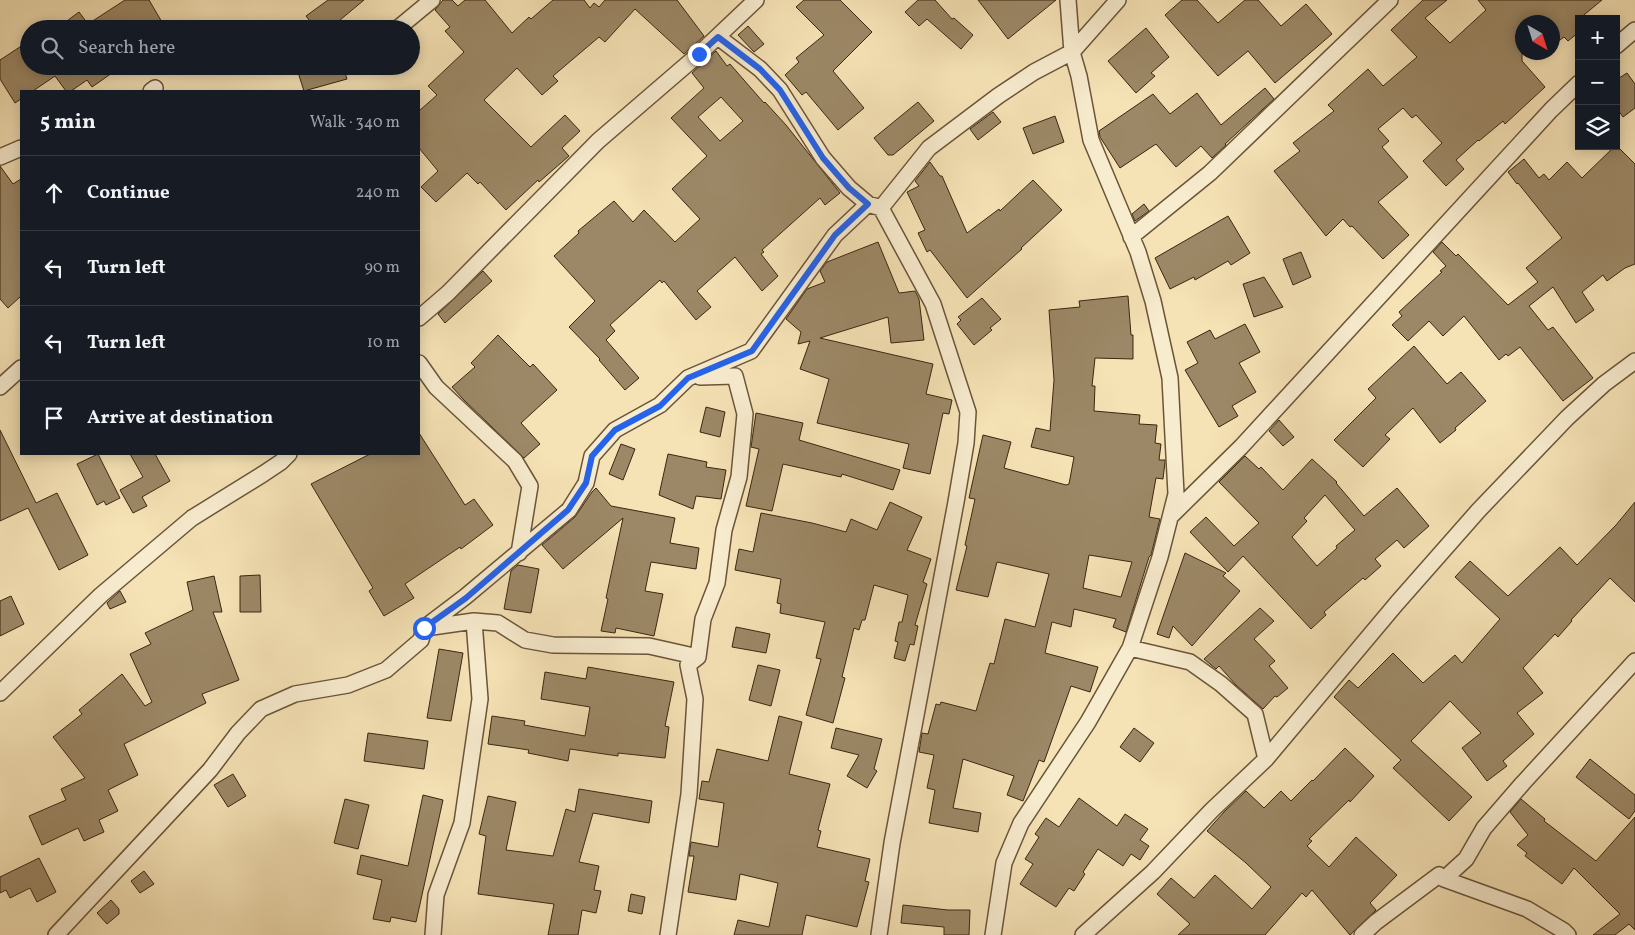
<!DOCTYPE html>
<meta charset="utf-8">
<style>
body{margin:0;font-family:Vollkorn,serif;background:#20242c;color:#f1f3f6}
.controls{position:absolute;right:15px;top:15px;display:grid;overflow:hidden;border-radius:0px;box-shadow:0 2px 12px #0003}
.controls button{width:45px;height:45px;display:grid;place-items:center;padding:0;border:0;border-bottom:1px solid #363941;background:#171b24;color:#f1f3f6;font:25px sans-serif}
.compass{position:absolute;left:1515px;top:15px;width:45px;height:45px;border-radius:50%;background:#171b24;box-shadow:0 2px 12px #0003;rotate:141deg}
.stop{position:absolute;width:15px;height:15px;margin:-11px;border:4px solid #2563eb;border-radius:50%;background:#fff}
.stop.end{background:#2563eb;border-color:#fff;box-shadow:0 1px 5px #0008}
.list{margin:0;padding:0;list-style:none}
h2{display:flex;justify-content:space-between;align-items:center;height:65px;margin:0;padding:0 20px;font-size:21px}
h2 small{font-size:16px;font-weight:400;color:#9ea1a6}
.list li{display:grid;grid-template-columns:32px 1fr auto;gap:15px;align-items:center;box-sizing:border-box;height:75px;padding:0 20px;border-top:1px solid #363941}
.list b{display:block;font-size:19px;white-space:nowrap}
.list em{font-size:16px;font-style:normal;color:#9ea1a6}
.icon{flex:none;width:28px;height:28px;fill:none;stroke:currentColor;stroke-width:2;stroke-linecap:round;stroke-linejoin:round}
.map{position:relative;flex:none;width:1635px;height:935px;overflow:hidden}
.search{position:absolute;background:#171b24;box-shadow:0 2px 12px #0003;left:20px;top:20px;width:400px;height:55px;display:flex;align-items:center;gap:12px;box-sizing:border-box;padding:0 18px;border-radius:28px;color:#9ea1a6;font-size:19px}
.panel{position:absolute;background:#171b24;box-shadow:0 2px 12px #0003;left:20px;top:90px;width:400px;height:365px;border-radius:0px}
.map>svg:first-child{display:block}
</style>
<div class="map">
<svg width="1635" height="935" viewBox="0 0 1635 935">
<rect width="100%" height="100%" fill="#f5e2b5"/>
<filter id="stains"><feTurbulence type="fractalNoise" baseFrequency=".004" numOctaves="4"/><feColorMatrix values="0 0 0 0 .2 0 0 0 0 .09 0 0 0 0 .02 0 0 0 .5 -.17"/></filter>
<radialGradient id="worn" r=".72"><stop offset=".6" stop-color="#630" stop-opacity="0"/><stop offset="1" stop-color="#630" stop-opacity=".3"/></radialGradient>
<path fill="#9c8866" stroke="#3b2610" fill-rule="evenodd" d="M 125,0 L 149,0 L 166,29 L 56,29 L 79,12 L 88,24 Z
M 328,0 L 364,0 L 340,20 L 347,29 L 316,29 L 306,16 Z
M 443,0 L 452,0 L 458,6 L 465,0 L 485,0 L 512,33 L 529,17 L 531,19 L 553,0 L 584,0 L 590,8 L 594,3 L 599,7 L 605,0 L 677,0 L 704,36 L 684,54 L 635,9 L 605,42 L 599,37 L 553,76 L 558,81 L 542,95 L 517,68 L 484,100 L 531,147 L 565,115 L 580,131 L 562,148 L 569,156 L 539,182 L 538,180 L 506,210 L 480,182 L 478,184 L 467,173 L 436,202 L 421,187 L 438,171 L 419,148 L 419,111 L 437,95 L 428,86 L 464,52 L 445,31 L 450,27 L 435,10 Z
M 804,0 L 840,0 L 872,32 L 833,71 L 864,108 L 838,130 L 806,92 L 802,95 L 785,75 L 799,62 L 796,58 L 824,35 L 796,7 Z
M 918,0 L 935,0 L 952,19 L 954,18 L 973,35 L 961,49 L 927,19 L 919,26 L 905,12 Z
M 978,0 L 1056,0 L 1008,39 Z
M 1182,0 L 1197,0 L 1218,23 L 1245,0 L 1258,0 L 1281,26 L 1306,4 L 1332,34 L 1275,83 L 1248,51 L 1218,76 L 1165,15 Z
M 1423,0 L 1447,0 L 1425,18 L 1450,43 L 1486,10 L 1478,0 L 1602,0 L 1579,19 L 1579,32 L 1568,41 L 1564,37 L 1552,46 L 1552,22 L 1522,22 L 1522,61 L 1545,87 L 1505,124 L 1503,121 L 1479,141 L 1478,140 L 1456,160 L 1464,169 L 1446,186 L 1423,161 L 1442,143 L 1416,115 L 1412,118 L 1403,108 L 1378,129 L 1389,141 L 1382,147 L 1408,177 L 1378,202 L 1409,235 L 1383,259 L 1352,226 L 1350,227 L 1343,219 L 1326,236 L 1274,171 L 1300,151 L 1293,143 L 1334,111 L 1328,105 L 1368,69 L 1383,86 L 1417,57 L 1391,30 Z
M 748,26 L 764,44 L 754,52 L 738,35 Z
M 1146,28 L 1169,57 L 1151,73 L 1155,76 L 1136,93 L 1108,61 Z
M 29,41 L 29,66 L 122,66 L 92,87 L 87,80 L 71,91 L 66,91 L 55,76 L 33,91 L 21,91 L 21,99 L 15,103 L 0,79 L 0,60 Z
M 716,51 L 727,66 L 730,64 L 764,103 L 765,102 L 786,125 L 840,193 L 825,205 L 820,198 L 762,250 L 764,252 L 761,254 L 778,276 L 762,291 L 735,257 L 697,291 L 711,307 L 696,320 L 664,281 L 662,283 L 660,280 L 610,325 L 615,331 L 606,340 L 639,378 L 625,390 L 599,360 L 600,359 L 569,327 L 595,301 L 554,256 L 579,233 L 578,231 L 614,201 L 633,222 L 644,210 L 675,242 L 700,219 L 672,189 L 707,156 L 671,118 L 704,88 L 692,73 ZM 721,97 L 743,121 L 720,141 L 698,117 Z
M 296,66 L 343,66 L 347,79 L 304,91 Z
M 1627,73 L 1635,84 L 1635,108 L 1623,117 L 1616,107 L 1616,80 Z
M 1265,88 L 1274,99 L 1225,144 L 1226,145 L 1212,158 L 1201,146 L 1176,167 L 1156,144 L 1120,168 L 1100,137 L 1099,131 L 1153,94 L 1170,114 L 1197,93 L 1221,125 Z
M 918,102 L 934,121 L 893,155 L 888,155 L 874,138 Z
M 993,112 L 1001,122 L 978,140 L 970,129 Z
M 1055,116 L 1064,142 L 1033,154 L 1023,128 Z
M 1616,145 L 1635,164 L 1635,264 L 1625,268 L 1607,281 L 1603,275 L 1582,292 L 1594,310 L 1576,323 L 1553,287 L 1529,306 L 1548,330 L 1553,327 L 1593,378 L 1563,401 L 1520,347 L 1508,356 L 1506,354 L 1499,360 L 1464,316 L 1443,336 L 1429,321 L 1408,341 L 1392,325 L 1402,316 L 1399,312 L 1442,272 L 1440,271 L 1446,266 L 1433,252 L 1442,242 L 1456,256 L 1458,254 L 1508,305 L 1538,282 L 1526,268 L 1562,238 L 1518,183 L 1517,184 L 1508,172 L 1524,159 L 1539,178 L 1544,174 L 1549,180 L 1567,162 L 1582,178 Z
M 930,162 L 940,176 L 942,176 L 967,233 L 999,209 L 1000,211 L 1033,180 L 1062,210 L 1021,248 L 1022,249 L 967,298 L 930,250 L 927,252 L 918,233 L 925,230 L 907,192 L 919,186 L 915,181 Z
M 0,166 L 13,184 L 21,179 L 21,296 L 8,308 L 0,299 Z
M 1144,204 L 1149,211 L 1135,221 L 1132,214 Z
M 1228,216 L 1250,253 L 1231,265 L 1228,261 L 1195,280 L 1194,277 L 1170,289 L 1155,258 Z
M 878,242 L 899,293 L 915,291 L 919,299 L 924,340 L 891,343 L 888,317 L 820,338 L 933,364 L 926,394 L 952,400 L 949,414 L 943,413 L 930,474 L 903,468 L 909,444 L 817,423 L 829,379 L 800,369 L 810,341 L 798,344 L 801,332 L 786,319 L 807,289 L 825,282 L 820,271 L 827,262 Z
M 1301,252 L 1311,277 L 1293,285 L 1283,259 Z
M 483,271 L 492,281 L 445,323 L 438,314 Z
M 1264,277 L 1283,307 L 1254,317 L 1243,284 Z
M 1128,296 L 1131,335 L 1133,335 L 1133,359 L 1095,358 L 1092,386 L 1095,386 L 1094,411 L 1140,415 L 1139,424 L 1157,425 L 1155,443 L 1161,444 L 1159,460 L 1165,460 L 1165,462 L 1163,479 L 1156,478 L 1149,517 L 1160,519 L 1151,555 L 1149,557 L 1126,632 L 1113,627 L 1116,619 L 1074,609 L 1071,627 L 1052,622 L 1045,653 L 1098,667 L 1090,692 L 1071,686 L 1044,762 L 1039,760 L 1023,801 L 1007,795 L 1014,776 L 963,759 L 953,808 L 981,813 L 978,832 L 929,823 L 935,790 L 927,788 L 934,755 L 919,752 L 922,733 L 928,734 L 936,704 L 940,705 L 941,702 L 976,711 L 990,663 L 994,664 L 1005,619 L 1035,627 L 1049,574 L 997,562 L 988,597 L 956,590 L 967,546 L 965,545 L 975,499 L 969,498 L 983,435 L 1011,442 L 1004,468 L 1066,485 L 1069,484 L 1074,457 L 1031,447 L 1036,428 L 1050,431 L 1054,380 L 1049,310 L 1080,307 L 1079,301 ZM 1089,555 L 1132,562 L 1121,597 L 1083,588 Z
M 982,298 L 1001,319 L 990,328 L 992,330 L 974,345 L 957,324 L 961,320 L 958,317 Z
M 1245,324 L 1260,352 L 1239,363 L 1256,392 L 1232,406 L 1238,416 L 1219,427 L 1185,370 L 1198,363 L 1187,342 L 1210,330 L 1215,339 Z
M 498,335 L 530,367 L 533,364 L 557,390 L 521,423 L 540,444 L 524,458 L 463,399 L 452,387 L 475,367 L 471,363 Z
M 1414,346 L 1447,384 L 1461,372 L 1486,401 L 1455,428 L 1456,430 L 1440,443 L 1413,408 L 1385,435 L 1390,439 L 1363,467 L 1334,440 L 1376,398 L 1368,389 Z
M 706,407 L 725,412 L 720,437 L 700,432 Z
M 756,413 L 803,423 L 799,440 L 900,470 L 893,490 L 842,474 L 841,477 L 783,464 L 772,511 L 746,506 L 759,449 L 751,447 Z
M 1279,420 L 1294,437 L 1283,446 L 1269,431 Z
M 0,430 L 36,503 L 57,493 L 88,555 L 59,570 L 28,508 L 0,521 Z
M 419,433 L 465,505 L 474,499 L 493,525 L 461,549 L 460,547 L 405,584 L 414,598 L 384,616 L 369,591 L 373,588 L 311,484 L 370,454 L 419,454 Z
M 621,444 L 635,449 L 623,480 L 609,474 Z
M 98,454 L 120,498 L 106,505 L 104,501 L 97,505 L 77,464 Z
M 130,454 L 155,454 L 170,481 L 142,497 L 147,506 L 133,513 L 120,490 L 143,477 Z
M 668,454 L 707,462 L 706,467 L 726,470 L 721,499 L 696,496 L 693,509 L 659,495 Z
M 1245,456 L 1259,469 L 1261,467 L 1283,490 L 1312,459 L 1337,482 L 1336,483 L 1364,516 L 1397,488 L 1429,526 L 1404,548 L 1397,540 L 1375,559 L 1381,566 L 1365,580 L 1363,578 L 1324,612 L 1326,615 L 1311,629 L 1243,556 L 1228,572 L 1190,532 L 1206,517 L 1234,546 L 1259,523 L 1219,482 ZM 1325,495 L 1355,530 L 1336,546 L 1337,548 L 1317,566 L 1292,537 L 1307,521 L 1304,518 Z
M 596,488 L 611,506 L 675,518 L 670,543 L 699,548 L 696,569 L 651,562 L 645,591 L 663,594 L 654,636 L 616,628 L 615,633 L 601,631 L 608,599 L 606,598 L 623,518 L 563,569 L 542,545 L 575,517 L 592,492 Z
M 890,502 L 922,517 L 907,550 L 931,559 L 923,582 L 927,584 L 915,625 L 918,626 L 914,645 L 910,644 L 905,661 L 894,658 L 898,642 L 895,641 L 899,622 L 902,622 L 908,595 L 874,585 L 865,620 L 862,620 L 859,630 L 854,628 L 842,677 L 845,678 L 833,723 L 806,715 L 821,659 L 816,658 L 825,622 L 780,613 L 781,604 L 777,603 L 781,579 L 735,570 L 739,549 L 753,552 L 761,513 L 812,523 L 846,532 L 851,519 L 877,530 Z
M 1635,502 L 1635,602 L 1610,578 L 1571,620 L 1572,621 L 1558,637 L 1555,634 L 1523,668 L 1543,693 L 1517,713 L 1534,734 L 1503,761 L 1507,766 L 1487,781 L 1462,748 L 1481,733 L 1450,701 L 1411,741 L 1472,797 L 1449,821 L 1393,768 L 1401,760 L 1334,697 L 1349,680 L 1358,688 L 1393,653 L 1423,683 L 1455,655 L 1462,663 L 1500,619 L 1455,577 L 1470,561 L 1508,596 L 1560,547 L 1577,565 L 1616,525 Z
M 1185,553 L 1226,573 L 1223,576 L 1240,591 L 1192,646 L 1173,626 L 1169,638 L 1157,634 Z
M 518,565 L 539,569 L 531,613 L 504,609 L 511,571 Z
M 260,575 L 261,612 L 240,612 L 240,576 Z
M 214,576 L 222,612 L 213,612 L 239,680 L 202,694 L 206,703 L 124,744 L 138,775 L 108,790 L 118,811 L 99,820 L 104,832 L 84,841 L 78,828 L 42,845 L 29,816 L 66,800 L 61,789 L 85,778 L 53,737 L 82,714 L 79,710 L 122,674 L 145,706 L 152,702 L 130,654 L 151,644 L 145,633 L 193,610 L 187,582 Z
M 120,591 L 126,602 L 110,609 L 107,603 Z
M 11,596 L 24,624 L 0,636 L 0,601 Z
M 1260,608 L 1274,621 L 1254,639 L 1275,661 L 1269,666 L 1288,688 L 1277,697 L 1275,696 L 1263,709 L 1236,685 L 1219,666 L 1216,669 L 1204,659 Z
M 736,627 L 770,634 L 766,653 L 732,647 Z
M 439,649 L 463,653 L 451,721 L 427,718 Z
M 758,665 L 780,670 L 771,706 L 749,700 Z
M 588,667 L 674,682 L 665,726 L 669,727 L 665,758 L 618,753 L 618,756 L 570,749 L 568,761 L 528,753 L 529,750 L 488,744 L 492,716 L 525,721 L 524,725 L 585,736 L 590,707 L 541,699 L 545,672 L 586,679 Z
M 779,716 L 802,722 L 789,774 L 830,784 L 818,830 L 821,831 L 817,847 L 870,859 L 865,881 L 869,882 L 857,927 L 806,915 L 802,935 L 734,935 L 738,920 L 769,927 L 778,883 L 740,874 L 736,900 L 688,892 L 694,856 L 689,856 L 691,842 L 718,847 L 724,803 L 699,799 L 702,781 L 709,782 L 717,749 L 768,761 Z
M 836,728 L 882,739 L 874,769 L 877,771 L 867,788 L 847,776 L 859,755 L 831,748 Z
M 1134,728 L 1154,743 L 1140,762 L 1120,747 Z
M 368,733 L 428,741 L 424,769 L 364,761 Z
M 1345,748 L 1374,776 L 1350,802 L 1349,800 L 1309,839 L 1312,841 L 1307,846 L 1329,867 L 1356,837 L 1397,875 L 1370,903 L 1376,910 L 1350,935 L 1312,890 L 1306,897 L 1302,893 L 1265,935 L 1178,935 L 1190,924 L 1157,894 L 1171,878 L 1194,898 L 1215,875 L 1252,909 L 1271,887 L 1246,863 L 1207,831 L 1224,812 L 1246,791 L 1264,808 L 1281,791 L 1291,801 L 1312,780 L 1313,781 Z
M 1590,759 L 1635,795 L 1635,811 L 1629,819 L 1576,777 Z
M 233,774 L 246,796 L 228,807 L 214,785 Z
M 579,789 L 652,801 L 649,823 L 593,813 L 579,862 L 599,866 L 594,890 L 601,891 L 596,913 L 582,910 L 578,935 L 548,935 L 554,904 L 478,894 L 486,836 L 479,834 L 488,796 L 516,802 L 506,850 L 553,856 L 566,809 L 575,812 Z
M 423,795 L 443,800 L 416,922 L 391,917 L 390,922 L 373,919 L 382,880 L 357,874 L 361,855 L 408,866 Z
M 1079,798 L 1117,826 L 1125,814 L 1148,829 L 1140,840 L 1149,846 L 1140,860 L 1131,854 L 1123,866 L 1098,849 L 1083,872 L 1085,874 L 1074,891 L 1069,888 L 1056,907 L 1020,884 L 1033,864 L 1025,859 L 1039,837 L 1035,834 L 1046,818 L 1059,827 Z
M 345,799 L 369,805 L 358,849 L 334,843 Z
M 1521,799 L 1545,819 L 1544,821 L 1596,861 L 1635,817 L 1635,930 L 1629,924 L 1615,935 L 1593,935 L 1620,914 L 1574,868 L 1562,884 L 1525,856 L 1527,853 L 1517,845 L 1528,835 L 1510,812 Z
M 39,858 L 56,892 L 37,902 L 30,888 L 10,898 L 6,890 L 0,893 L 0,877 Z
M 144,871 L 154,884 L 140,893 L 131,881 Z
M 631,894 L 645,897 L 642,914 L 628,911 Z
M 111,900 L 119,909 L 119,914 L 107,924 L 97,913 Z
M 903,905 L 948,910 L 970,910 L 969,935 L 944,935 L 944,927 L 901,923 Z"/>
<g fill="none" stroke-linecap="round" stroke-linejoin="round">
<defs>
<path id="street" d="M 397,29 L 432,0
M 718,37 L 760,69 L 780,90 L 823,158 L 849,188 L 868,204
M 1616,46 L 1635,30
M 151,91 L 155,88
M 0,157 L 21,148
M 1131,237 L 1210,173 L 1390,0
M 419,318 L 448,293 L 598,141 L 699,54 L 756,0
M 419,363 L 436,387 L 515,461 L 530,486 L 519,553
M 0,387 L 21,368
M 1171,516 L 1241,447 L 1551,110 L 1579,83
M 425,628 L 474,621 L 498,623 L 525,640 L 553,645 L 649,646 L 698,657 L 688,665 L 695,699 L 689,794 L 668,935
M 1130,648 L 1190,662 L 1221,684 L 1255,714 L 1266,759
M 698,657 L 703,619 L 717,583 L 724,530 L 739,477 L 745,414 L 735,376 L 700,377
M 0,693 L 101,595 L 192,518 L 263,474 L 281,462 L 289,454
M 1444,879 L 1527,909 L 1564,931 L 1568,935
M 56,935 L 210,770 L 238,733 L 261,709 L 295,694 L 348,685 L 386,670 L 421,640 L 424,628 L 465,597 L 569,510 L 586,483 L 592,456 L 615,430 L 660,405 L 688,378 L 751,351 L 835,235 L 868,204 L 881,208 L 929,148 L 998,96 L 1034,72 L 1072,52 L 1118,0
M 433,935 L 436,895 L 462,823 L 480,699 L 474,621
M 879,935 L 892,843 L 956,502 L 966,443 L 968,412 L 933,304 L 881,208
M 993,935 L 1004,863 L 1021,823 L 1088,722 L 1130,648 L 1160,557 L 1176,494 L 1170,378 L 1153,301 L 1138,252 L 1091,140 L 1079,76 L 1072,52 L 1068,0
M 1083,935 L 1153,872 L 1212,810 L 1266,759 L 1397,603 L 1478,511 L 1567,418 L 1604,384 L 1635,361
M 1362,935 L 1376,922 L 1439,875 L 1444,879 L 1466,859 L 1484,828 L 1523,783 L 1635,661"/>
</defs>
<use href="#street" stroke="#6a5539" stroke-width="18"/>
<use href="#street" stroke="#f8eccf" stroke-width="15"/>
</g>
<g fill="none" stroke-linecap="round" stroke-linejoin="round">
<path stroke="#2563eb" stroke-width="6" d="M 424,628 L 466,598 L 568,510 L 586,483 L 592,456 L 615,430 L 660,406 L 688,378 L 752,351 L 835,235 L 868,204 L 849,188 L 823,158 L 780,90 L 760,69 L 718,37 L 699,54"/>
</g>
<rect width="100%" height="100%" filter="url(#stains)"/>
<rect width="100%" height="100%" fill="url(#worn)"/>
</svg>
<div class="controls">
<button>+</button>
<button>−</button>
<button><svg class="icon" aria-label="layers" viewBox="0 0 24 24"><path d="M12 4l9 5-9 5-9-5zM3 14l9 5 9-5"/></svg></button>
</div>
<svg class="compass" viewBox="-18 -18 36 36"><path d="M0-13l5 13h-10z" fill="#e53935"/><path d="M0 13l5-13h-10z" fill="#9ea1a6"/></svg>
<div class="stop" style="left:424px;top:628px"></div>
<div class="stop end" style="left:699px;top:54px"></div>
<div class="search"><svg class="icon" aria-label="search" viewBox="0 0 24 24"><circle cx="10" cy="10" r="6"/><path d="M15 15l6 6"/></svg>Search here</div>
<section class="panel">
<h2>5 min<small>Walk · 340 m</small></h2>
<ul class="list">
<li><svg class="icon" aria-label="ahead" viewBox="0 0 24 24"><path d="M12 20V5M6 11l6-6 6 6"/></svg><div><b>Continue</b></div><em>240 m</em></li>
<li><svg class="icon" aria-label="left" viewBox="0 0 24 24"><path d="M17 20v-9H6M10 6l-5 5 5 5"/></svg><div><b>Turn left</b></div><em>90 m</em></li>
<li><svg class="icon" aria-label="left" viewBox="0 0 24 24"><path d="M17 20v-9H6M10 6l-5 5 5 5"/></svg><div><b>Turn left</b></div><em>10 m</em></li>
<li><svg class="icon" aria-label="arrive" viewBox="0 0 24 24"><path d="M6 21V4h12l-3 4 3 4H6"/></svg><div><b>Arrive at destination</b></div></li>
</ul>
</section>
</div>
